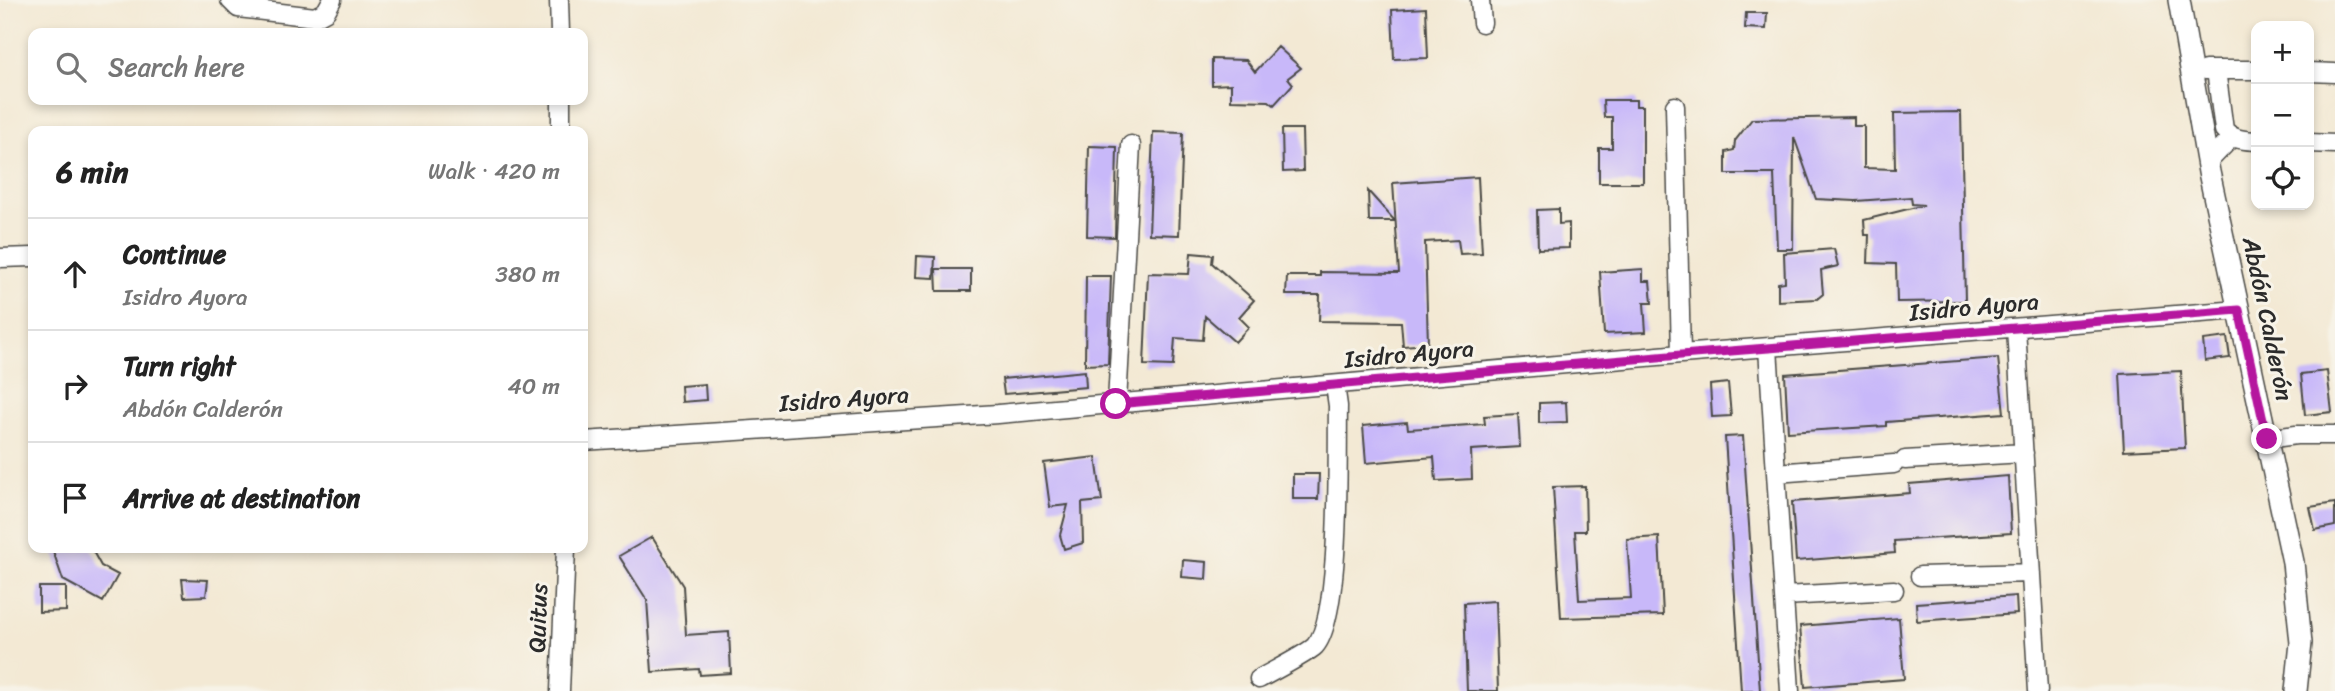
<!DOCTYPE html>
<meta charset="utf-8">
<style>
body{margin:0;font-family:Sriracha,sans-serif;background:#f2f2f2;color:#222}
.controls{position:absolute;right:21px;top:21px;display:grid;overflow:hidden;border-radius:14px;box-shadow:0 4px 10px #0003}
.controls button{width:63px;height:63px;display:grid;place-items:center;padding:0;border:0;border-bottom:2px solid #e0e0e0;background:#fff;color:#222;font:35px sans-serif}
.stop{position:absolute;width:21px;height:21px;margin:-16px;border:5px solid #b5179e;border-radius:50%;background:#fff}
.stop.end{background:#b5179e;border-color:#fff;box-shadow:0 2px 7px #0008}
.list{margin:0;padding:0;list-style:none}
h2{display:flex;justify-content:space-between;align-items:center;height:91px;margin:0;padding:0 28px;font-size:30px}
h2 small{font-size:23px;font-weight:400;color:#767676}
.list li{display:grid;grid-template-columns:46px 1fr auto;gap:21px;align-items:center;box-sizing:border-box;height:112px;padding:0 28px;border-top:2px solid #e0e0e0}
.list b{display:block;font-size:26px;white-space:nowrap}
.list p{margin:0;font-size:23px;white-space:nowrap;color:#767676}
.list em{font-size:23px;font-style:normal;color:#767676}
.icon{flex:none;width:38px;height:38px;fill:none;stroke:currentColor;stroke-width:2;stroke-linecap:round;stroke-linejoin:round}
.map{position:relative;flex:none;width:2335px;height:691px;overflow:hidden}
.search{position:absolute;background:#fff;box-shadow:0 4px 10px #0003;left:28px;top:28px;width:560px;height:77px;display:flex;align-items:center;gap:18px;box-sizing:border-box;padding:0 24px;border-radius:14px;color:#767676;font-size:26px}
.panel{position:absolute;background:#fff;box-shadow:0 4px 10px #0003;left:28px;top:126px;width:560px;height:427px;border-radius:14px}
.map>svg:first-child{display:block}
</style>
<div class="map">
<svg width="2335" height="691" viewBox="0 0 2335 691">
<rect width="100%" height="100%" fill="#f7f3e8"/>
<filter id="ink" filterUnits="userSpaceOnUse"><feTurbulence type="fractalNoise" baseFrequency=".0143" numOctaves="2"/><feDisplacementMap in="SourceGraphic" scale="14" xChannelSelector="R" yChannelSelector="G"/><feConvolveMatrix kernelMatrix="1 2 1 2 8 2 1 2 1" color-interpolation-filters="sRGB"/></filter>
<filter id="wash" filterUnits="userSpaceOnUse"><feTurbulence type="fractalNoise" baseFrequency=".00686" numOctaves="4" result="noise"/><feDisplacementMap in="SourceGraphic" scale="28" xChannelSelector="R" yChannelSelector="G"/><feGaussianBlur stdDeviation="1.57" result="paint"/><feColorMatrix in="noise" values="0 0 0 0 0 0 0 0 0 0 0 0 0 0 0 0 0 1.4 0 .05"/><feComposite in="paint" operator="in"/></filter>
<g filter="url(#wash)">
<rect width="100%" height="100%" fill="#f3e9d4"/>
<g id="blocks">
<path fill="#c8b8f9" d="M 1426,8 L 1428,58 L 1394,59 L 1392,10 Z
M 1746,13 L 1767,13 L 1766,29 L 1745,28 Z
M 1278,47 L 1301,68 L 1288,78 L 1293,84 L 1274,105 L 1269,101 L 1231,100 L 1231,84 L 1212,85 L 1212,59 L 1246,60 L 1255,72 Z
M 1603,100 L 1636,100 L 1636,106 L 1643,106 L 1643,183 L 1599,183 L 1599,148 L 1612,148 L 1612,117 L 1604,117 Z
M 1961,112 L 1965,301 L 1897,302 L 1896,264 L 1868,263 L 1869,235 L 1865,235 L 1864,220 L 1924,205 L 1912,204 L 1911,197 L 1856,201 L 1816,199 L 1794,137 L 1793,249 L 1777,249 L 1774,174 L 1726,174 L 1726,152 L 1734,150 L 1735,141 L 1752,119 L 1854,117 L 1854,126 L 1864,126 L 1864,168 L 1895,169 L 1894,113 Z
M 1282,129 L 1302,129 L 1303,171 L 1283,172 Z
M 1153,132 L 1183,133 L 1179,235 L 1149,234 Z
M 1089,146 L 1117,147 L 1115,237 L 1087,236 Z
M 1478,177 L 1482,253 L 1460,254 L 1458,240 L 1425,242 L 1428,344 L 1403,346 L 1401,322 L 1319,321 L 1320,295 L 1286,295 L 1287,276 L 1320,276 L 1320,272 L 1399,273 L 1393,183 Z
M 1368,191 L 1395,221 L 1369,221 Z
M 1559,209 L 1559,224 L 1569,223 L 1569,248 L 1538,249 L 1537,210 Z
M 1834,249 L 1838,266 L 1821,270 L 1823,294 L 1817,299 L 1778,301 L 1778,283 L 1785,282 L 1784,253 Z
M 1191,253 L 1213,255 L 1212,263 L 1254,300 L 1239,317 L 1249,327 L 1235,342 L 1205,316 L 1203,340 L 1175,338 L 1173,366 L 1144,365 L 1148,273 L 1189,274 Z
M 917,256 L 935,257 L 934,278 L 916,277 Z
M 936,269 L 971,269 L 971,291 L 937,291 Z
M 1643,269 L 1643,281 L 1650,281 L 1652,303 L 1644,303 L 1646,332 L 1604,334 L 1600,272 Z
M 1086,276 L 1111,276 L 1108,364 L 1085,365 Z
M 2227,337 L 2230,358 L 2205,361 L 2203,340 Z
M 1998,358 L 2004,413 L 1886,422 L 1886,426 L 1788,432 L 1785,374 Z
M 1085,371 L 1086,387 L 1004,394 L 1002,379 Z
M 2181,371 L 2185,448 L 2124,451 L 2120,374 Z
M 2327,371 L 2332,412 L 2305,415 L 2301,374 Z
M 1728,383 L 1731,416 L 1712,417 L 1710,385 Z
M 705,384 L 706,400 L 682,402 L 681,386 Z
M 1566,402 L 1567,422 L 1539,423 L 1539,403 Z
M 1518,414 L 1520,447 L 1471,450 L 1472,479 L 1436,481 L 1434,457 L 1366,463 L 1363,426 L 1407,422 L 1408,429 L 1485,424 L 1484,416 Z
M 1743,436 L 1753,584 L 1760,691 L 1741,691 L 1725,437 Z
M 1096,457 L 1102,501 L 1082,503 L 1083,543 L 1064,549 L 1060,535 L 1068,505 L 1050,507 L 1044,463 Z
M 1293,474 L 1319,474 L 1318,499 L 1293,499 Z
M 2008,476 L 2011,533 L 1894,541 L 1895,553 L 1796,561 L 1792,502 L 1910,493 L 1909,484 Z
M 1585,486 L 1586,531 L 1575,531 L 1579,600 L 1631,598 L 1627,539 L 1659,537 L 1663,615 L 1561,618 L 1553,487 Z
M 2335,503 L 2335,526 L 2315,530 L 2310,507 Z
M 652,537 L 683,586 L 686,635 L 729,632 L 731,673 L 700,675 L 699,669 L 652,672 L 647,600 L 619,556 Z
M 52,548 L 91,548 L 101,566 L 118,575 L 103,602 L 63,580 Z
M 1183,560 L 1207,562 L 1206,579 L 1182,577 Z
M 182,579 L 208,580 L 206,596 L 184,597 Z
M 39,587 L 66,587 L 66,611 L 39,612 Z
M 2016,596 L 2017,614 L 1917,621 L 1916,603 Z
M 1495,601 L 1498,691 L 1467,691 L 1464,603 Z
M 1899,618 L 1904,679 L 1805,687 L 1800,626 Z"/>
</g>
</g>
<g filter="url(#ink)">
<use href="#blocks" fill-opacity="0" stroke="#494844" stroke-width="2"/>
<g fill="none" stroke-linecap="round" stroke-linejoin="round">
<defs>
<path id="minor" d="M 230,0 L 238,8 L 315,17 L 326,11 L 332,0
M 559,0 L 560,33
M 1480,0 L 1482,23
M 2205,70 L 2256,70
M 2216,70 L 2224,130 C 2234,140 2243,140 2256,141
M 2309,72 L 2335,73
M 561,100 L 561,131
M 1675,106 L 1681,354
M 2309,143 L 2335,144
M 2207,163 L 2232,137
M 0,258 L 33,257
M 2016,328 L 2038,691
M 1768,348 L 1790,691
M 1117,403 L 1131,145
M 2267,439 L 2296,435 L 2335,435
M 583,441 L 998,414 L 1681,354 L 2239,310
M 1905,460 L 2024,453
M 1776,473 L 1894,464
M 1920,576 L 2031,573
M 1784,596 L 1894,590
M 1259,679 C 1271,672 1307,654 1315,646 C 1342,616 1337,452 1338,406 L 1335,385
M 560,691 L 566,548"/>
<path id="tertiary" d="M 2179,0 L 2209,172 L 2293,562 L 2301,643 L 2296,691"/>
</defs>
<use href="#minor" stroke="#494844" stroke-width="21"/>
<use href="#tertiary" stroke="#494844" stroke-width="24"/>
<use href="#minor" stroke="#fff" stroke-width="18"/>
<use href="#tertiary" stroke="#fff" stroke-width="21"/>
</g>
</g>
<g fill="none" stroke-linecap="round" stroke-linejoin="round" filter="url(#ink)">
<path stroke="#b5179e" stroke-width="9" d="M 1116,404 L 1681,355 L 2239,310 L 2267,439"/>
</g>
<g text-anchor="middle" stroke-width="6" stroke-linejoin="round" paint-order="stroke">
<g font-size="24" fill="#2b2b2b" stroke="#f7f3e8">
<text transform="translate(1974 307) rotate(-5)" y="8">Isidro Ayora</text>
<text transform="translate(2268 319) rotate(78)" y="8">Abdón Calderón</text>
<text transform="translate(1409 354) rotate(-5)" y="8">Isidro Ayora</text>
<text transform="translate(844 399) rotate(-4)" y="8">Isidro Ayora</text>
<text transform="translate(538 618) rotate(-88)" y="8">Quitus</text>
</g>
</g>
</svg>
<div class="controls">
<button>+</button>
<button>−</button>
<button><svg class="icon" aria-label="locate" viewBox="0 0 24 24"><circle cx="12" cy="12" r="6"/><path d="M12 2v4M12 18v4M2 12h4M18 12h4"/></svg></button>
</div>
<div class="stop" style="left:1116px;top:404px"></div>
<div class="stop end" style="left:2267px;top:439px"></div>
<div class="search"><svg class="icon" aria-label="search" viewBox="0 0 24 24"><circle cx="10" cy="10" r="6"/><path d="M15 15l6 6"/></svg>Search here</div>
<section class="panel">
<h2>6 min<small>Walk · 420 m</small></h2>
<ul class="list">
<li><svg class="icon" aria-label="ahead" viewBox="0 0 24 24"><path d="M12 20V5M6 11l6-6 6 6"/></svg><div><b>Continue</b><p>Isidro Ayora</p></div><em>380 m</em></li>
<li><svg class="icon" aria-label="right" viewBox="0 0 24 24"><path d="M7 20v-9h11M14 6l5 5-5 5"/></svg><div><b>Turn right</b><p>Abdón Calderón</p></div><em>40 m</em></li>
<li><svg class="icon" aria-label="arrive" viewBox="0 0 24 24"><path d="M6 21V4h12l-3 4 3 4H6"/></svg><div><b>Arrive at destination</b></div></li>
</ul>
</section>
</div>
